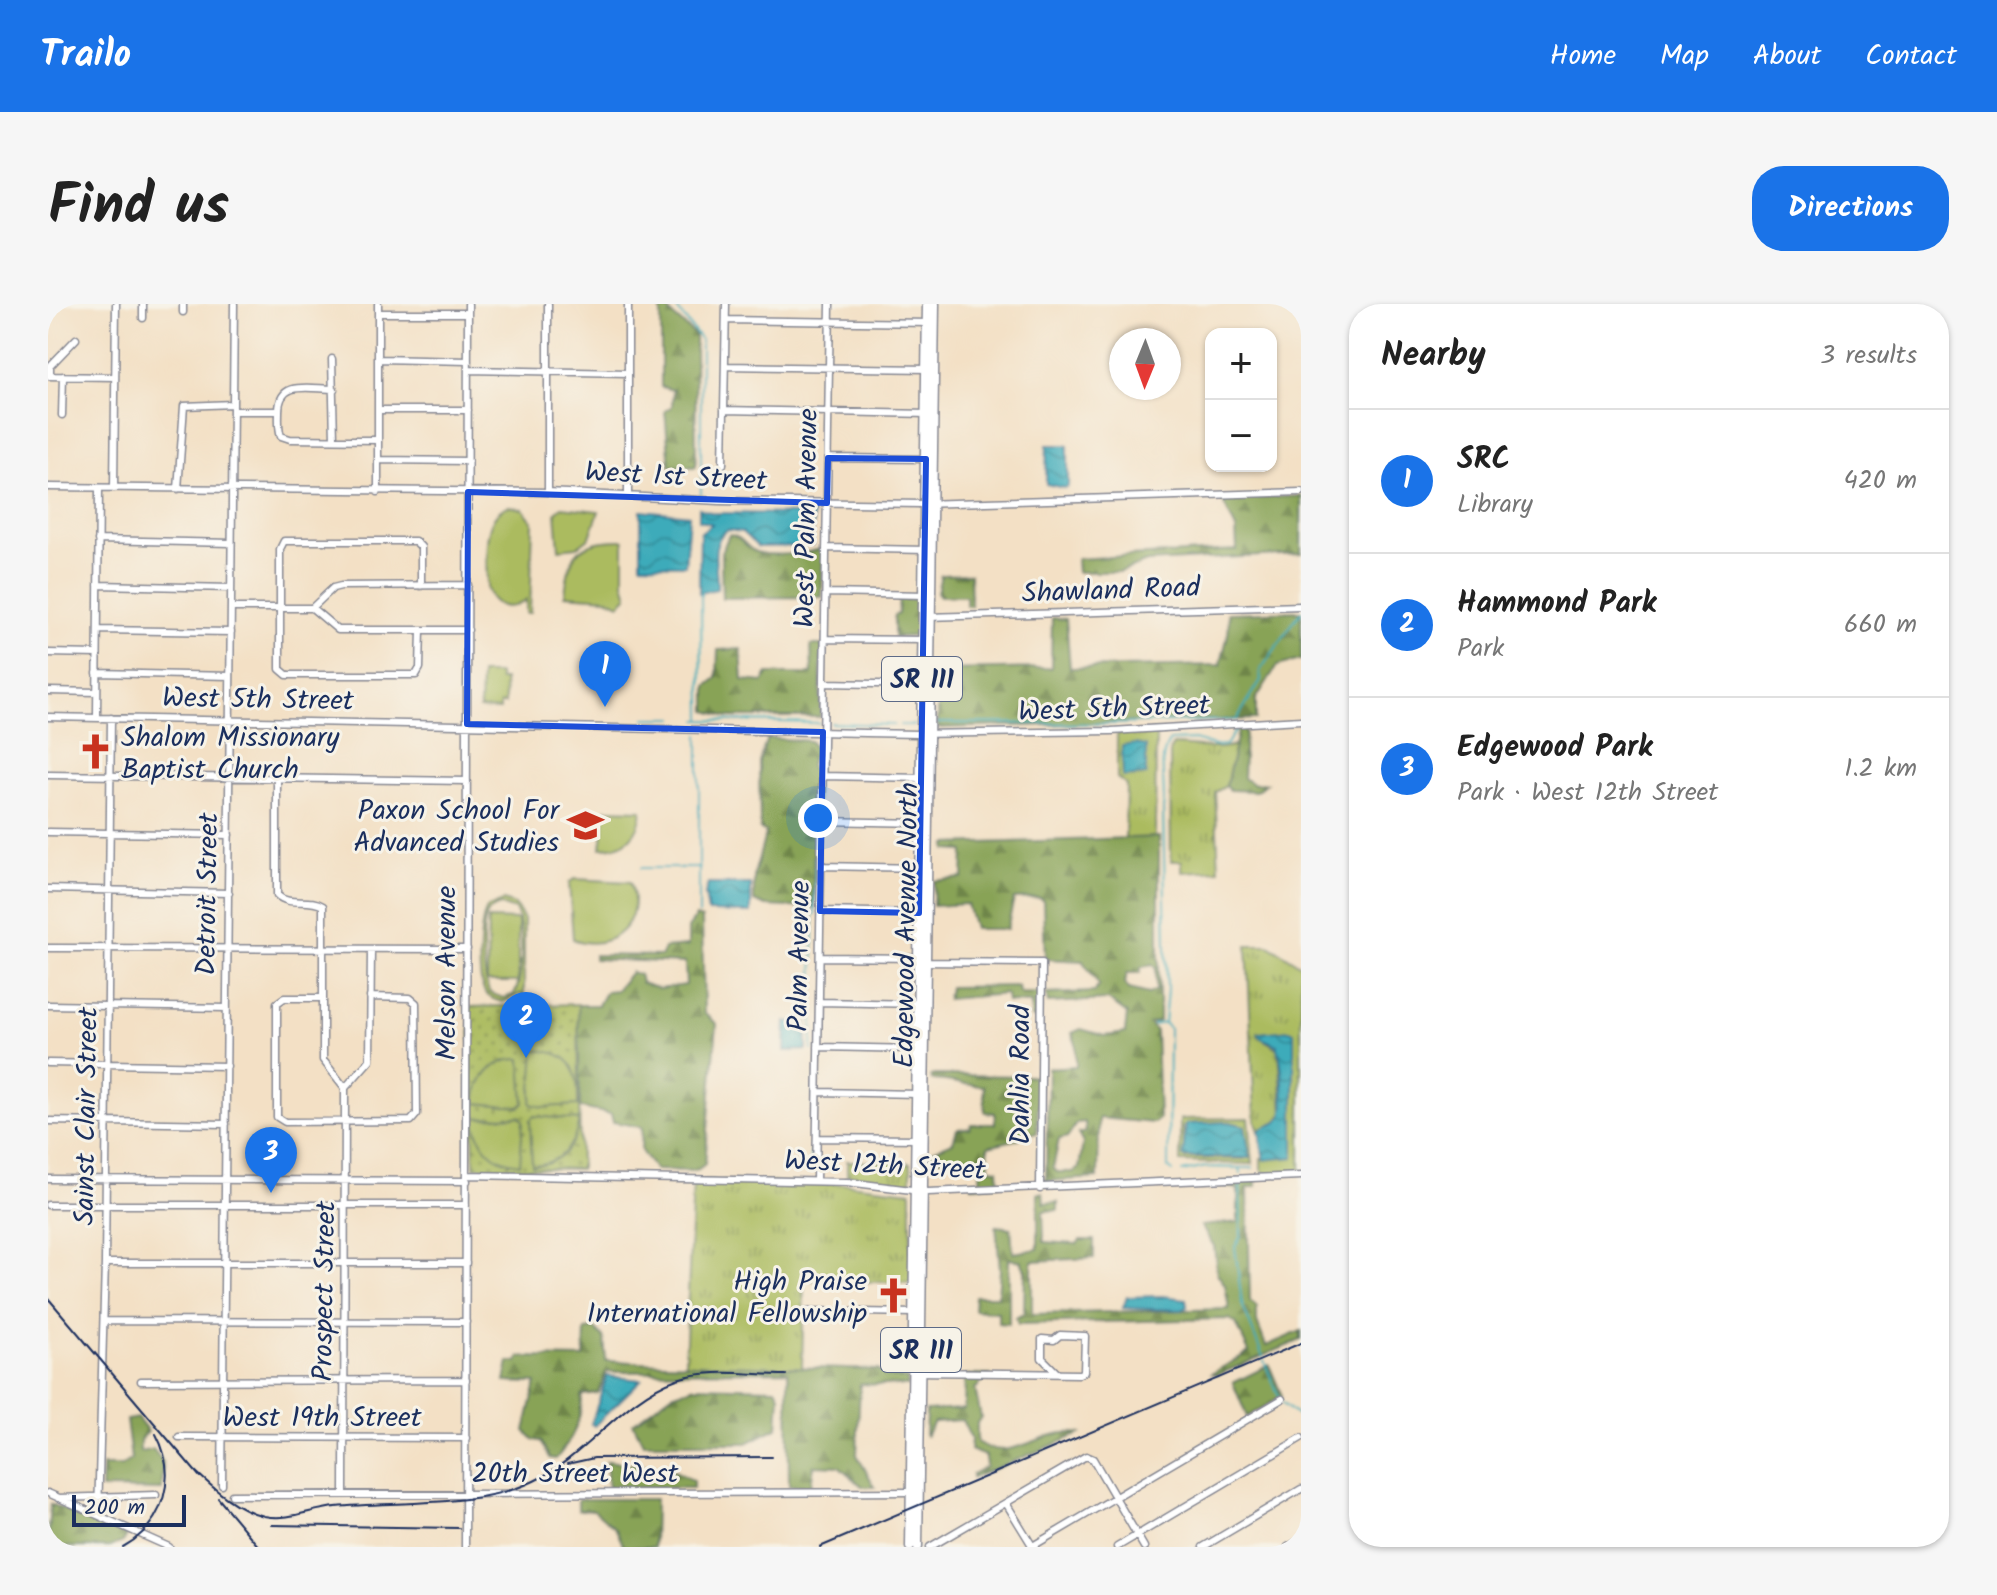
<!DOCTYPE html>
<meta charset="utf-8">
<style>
body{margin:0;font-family:Kalam,sans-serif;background:#f6f6f6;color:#222}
.controls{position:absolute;right:24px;top:24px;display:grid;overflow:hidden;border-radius:16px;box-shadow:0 2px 6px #0004}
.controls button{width:72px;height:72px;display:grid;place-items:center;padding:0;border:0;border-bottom:2px solid #e0e0e0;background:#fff;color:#222;font:40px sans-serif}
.compass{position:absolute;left:1061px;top:24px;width:72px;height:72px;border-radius:50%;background:#fff;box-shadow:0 2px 6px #0004;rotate:181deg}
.scale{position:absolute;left:24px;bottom:20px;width:114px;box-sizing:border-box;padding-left:8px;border:4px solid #1b2f5e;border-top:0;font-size:22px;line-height:28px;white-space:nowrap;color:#1b2f5e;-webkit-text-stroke:6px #f7f3e8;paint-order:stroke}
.you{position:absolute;left:770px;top:514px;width:28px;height:28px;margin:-20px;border:6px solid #fff;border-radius:50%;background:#1a73e8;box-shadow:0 0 0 12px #1a73e833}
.badge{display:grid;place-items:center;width:52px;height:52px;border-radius:50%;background:#1a73e8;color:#fff;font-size:26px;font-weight:700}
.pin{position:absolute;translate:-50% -66px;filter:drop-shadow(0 2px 4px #0008)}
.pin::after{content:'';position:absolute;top:42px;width:28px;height:24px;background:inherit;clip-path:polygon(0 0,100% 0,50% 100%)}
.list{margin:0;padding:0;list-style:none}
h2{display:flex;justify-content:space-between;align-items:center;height:104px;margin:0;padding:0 32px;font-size:34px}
h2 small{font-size:26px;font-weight:400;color:#767676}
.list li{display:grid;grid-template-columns:52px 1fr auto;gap:24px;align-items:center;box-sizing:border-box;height:144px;padding:0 32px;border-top:2px solid #e0e0e0}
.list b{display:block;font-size:30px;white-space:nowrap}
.list p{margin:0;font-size:26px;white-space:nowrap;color:#767676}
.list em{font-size:26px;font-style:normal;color:#767676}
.map{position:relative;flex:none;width:1253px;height:1243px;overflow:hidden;border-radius:32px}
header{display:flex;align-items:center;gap:48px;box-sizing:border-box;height:112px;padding:0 40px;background:#1a73e8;color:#fff}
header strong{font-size:38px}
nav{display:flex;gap:44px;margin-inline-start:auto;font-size:28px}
.intro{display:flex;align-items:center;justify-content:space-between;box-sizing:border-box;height:192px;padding:0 48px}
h1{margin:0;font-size:56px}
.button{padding:20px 36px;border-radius:32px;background:#1a73e8;color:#fff;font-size:28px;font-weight:700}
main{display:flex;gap:48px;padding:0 48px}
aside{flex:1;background:#fff;border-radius:32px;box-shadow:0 2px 6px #0004}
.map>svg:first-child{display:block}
</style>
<header>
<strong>Trailo</strong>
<nav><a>Home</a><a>Map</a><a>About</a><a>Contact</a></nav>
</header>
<div class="intro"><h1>Find us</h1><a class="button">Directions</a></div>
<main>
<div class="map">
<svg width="1253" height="1243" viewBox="0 0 1253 1243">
<defs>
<pattern id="grass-tufts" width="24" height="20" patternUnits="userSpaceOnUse" patternTransform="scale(2)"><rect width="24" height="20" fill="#abbb5f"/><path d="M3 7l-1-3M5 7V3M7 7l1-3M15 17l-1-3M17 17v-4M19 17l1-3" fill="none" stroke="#8a9852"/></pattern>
<pattern id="forest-firs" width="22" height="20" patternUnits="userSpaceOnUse" patternTransform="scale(2)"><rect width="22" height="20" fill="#88a356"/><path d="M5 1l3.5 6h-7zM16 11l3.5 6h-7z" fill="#6e854a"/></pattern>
<pattern id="park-dots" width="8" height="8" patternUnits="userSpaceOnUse" patternTransform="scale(2)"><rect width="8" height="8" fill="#abbb5f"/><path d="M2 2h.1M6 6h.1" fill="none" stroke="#8a9852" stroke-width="1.8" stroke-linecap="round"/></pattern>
<pattern id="water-waves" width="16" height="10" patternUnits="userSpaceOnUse" patternTransform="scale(2)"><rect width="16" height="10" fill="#3cabba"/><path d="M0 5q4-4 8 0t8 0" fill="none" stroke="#328c9a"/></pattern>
</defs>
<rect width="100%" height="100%" fill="#f7f3e8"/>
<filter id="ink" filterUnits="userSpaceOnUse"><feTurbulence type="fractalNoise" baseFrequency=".0125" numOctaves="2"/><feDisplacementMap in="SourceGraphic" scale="16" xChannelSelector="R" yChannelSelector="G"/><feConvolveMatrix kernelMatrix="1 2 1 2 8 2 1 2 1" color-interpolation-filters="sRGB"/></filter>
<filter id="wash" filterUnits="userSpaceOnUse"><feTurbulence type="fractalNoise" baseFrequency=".006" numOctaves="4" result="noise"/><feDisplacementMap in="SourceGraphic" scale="32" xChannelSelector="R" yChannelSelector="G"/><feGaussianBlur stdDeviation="1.8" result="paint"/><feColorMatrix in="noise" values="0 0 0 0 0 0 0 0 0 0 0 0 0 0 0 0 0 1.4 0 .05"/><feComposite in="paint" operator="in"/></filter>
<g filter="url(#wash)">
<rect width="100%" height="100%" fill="#f3e0c5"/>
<path fill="url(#grass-tufts)" stroke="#63755e" stroke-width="2" fill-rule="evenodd" d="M 1108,427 L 1107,533 L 1077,536 L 1078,481 L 1069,474 L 1069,430 Z
M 1125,441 C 1147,441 1167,448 1187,441 L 1178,482 L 1167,488 L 1171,566 L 1134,568 L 1134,557 L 1123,557 L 1122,446 Z
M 1199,641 L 1221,641 L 1253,661 L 1253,866 L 1219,870 L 1213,866 L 1213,854 L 1246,853 L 1245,729 L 1242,726 L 1213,734 L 1231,745 L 1235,809 L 1229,818 L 1211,827 L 1207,814 Z
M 1201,814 L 1205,860 L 1132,858 L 1132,815 ZM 1181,818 L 1197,822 L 1196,855 L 1137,854 L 1135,823 L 1139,820 Z
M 799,857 L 863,859 L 863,879 L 799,871 Z
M 645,877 L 800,880 L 863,887 L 863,979 L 756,976 L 754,1064 L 640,1061 L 637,1058 Z"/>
<path fill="url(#forest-firs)" stroke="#52695a" stroke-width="2" fill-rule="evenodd" d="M 613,0 L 619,0 L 623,10 L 647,31 L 648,163 L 622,162 L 617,107 L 624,102 L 625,86 L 613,83 Z
M 1253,192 L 1253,250 L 1099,258 L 1072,268 L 1029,268 L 1028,255 L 1189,246 L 1188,225 L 1175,198 L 1178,195 Z
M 681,231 C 695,232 697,244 708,248 C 725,253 759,250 775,244 L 774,293 L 674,294 L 673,249 Z
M 922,270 L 923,302 L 918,302 L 918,292 L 892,292 L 889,288 L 893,271 Z
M 851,295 L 870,295 L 870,332 L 846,333 L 846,311 L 850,310 Z
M 1253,307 L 1253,356 L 1229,362 L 1208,395 L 1208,415 L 890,424 L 890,366 L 1003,364 L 1004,314 L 1018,315 L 1022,364 L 1173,361 C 1176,339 1183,333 1180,309 Z
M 763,341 L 774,341 L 772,413 L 681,413 L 659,407 L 659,382 L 669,374 L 670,346 L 693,345 L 695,376 L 715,378 L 720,370 L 764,370 Z
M 1191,424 L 1197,425 L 1195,474 L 1205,480 L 1218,479 L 1208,487 L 1182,486 L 1178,482 Z
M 719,434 L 762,437 L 767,445 L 762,461 L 766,468 L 765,604 L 718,602 L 706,597 L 706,571 L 718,528 L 712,525 L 711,458 Z
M 1111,533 L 1111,717 L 1101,720 L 1108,727 L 1111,815 L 1106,819 L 1051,814 L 1050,874 L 998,877 L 1000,764 L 1028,762 L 1028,740 L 1024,729 L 1033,725 L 1057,732 L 1077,729 L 1079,710 L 1060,696 L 1000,699 L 998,690 L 1046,688 L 1051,681 L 1035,657 L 997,655 L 995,597 L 992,594 L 966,595 L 959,625 L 926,625 L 919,600 L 885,602 L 886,577 L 915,574 L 916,547 L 899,546 L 899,540 ZM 1105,661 L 1108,663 L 1108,686 L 1101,690 L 1081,685 L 1077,679 L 1079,669 L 1092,669 L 1093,663 ZM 1037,818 L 1038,828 L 1030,830 L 1035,839 L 1031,864 L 1025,868 L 1009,868 L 1005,864 L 1011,835 L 1020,833 L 1029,819 Z
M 648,613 L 654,615 L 656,709 L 669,720 L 657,860 L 648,867 L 607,866 L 593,847 L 594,823 L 565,818 L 563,810 L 532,804 L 530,701 L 550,701 L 558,687 L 568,686 L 583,668 L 591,670 L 593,679 L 611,685 L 638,681 L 637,659 L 546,655 L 546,651 L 614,652 L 616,644 L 640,642 L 640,624 Z
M 970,682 L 971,689 L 992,689 L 991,714 L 983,714 L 983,699 L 959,698 L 958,690 L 899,695 L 901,683 Z
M 887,771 L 991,772 L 989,829 L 971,829 L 971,835 L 940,842 L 941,864 L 950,865 L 951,880 L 924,882 L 924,878 L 932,877 L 933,854 L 881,855 L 883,847 L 905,838 L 909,825 L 922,824 L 923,820 L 947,820 L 947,809 L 937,808 L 936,782 C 917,781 901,776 884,776 L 883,772 Z
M 1202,877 L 1208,877 L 1209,882 L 1200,884 L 1202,997 L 1209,1003 L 1209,1018 L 1218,1042 L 1253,1027 L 1253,1036 L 1169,1071 L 1163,1070 L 1201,1048 L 1188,1019 L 1181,1015 L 970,1020 L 968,1014 L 976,1009 L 977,966 L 973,957 L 961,955 L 961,1020 L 950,1019 L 950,1008 L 926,1006 L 927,992 L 950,992 L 952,965 L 948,922 L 963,924 L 965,949 L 990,945 L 990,890 L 995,888 L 996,899 L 1010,898 L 1010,906 L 995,907 L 996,938 L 1029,940 L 1032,936 L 1046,936 L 1046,954 L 984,957 L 984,1010 L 1181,1005 L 1177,981 L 1169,969 L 1166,942 L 1153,922 L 1190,918 L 1190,885 L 1174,882 L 1174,878 Z
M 547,1025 L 556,1034 L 558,1057 L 830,1066 L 837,1072 L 859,1075 L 860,1082 L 812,1080 L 809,1151 L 827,1183 L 815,1183 L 791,1162 L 766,1161 L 763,1181 L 741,1182 L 740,1067 L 559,1068 L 550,1089 L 534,1091 C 534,1117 524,1135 508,1155 L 502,1154 L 493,1137 L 486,1136 L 477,1127 L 488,1079 L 457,1078 L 461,1058 L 470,1058 L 472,1053 L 536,1054 L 537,1026 Z
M 1221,1061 L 1234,1092 L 1199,1113 L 1185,1079 Z
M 917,1071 L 942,1071 L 927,1085 L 933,1113 L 929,1119 L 929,1138 C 963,1162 997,1121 1032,1130 L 924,1174 L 924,1170 L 938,1163 L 937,1152 L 922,1146 L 923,1135 L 914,1116 L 886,1118 L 877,1133 L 878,1107 L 916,1105 Z
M 647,1082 L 728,1084 L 732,1091 L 730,1123 L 699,1139 L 595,1139 L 585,1119 L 624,1090 Z
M 89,1114 L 100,1128 L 92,1136 L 92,1148 L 105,1145 L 115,1158 L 114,1186 L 53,1185 L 54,1162 L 73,1162 L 83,1155 L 78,1116 Z
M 558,1157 L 622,1164 L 645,1177 L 645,1184 L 560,1184 Z
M 530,1195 L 607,1195 L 606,1243 L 576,1243 L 568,1225 L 546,1206 L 530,1206 Z
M 3,1200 L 79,1231 L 75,1238 L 62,1243 L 0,1243 Z"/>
<path fill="url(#park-dots)" stroke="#63755e" stroke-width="2" d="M 530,700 L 532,865 L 426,863 L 422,703 Z"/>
<path fill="#abbb5f" stroke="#63755e" stroke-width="2" fill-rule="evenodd" d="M 461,202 L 475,205 L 485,218 L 482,309 L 478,309 L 478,296 C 462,308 444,304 439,284 C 439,259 432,210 461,202 Z
M 514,203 L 551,207 L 542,233 L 529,243 L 511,245 L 508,208 Z
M 576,236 L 576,278 L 580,292 L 572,300 L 559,294 L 517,291 C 521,248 531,235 576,236 Z
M 433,370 L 451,370 L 451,376 L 456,376 L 457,400 L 452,400 L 452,406 L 432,405 Z
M 558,505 L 594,506 C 592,530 578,544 553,544 Z
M 526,575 L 582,578 C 598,617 563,650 525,635 L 521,579 Z
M 455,597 L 467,601 L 476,615 L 476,692 L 472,690 L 455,698 C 446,696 438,693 435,684 C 429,670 431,615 440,603 ZM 452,601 L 467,606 C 476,619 476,679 465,691 L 455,694 L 442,689 C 435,678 433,626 438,613 C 440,606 445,603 452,601 Z
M 440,615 L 470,616 L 470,678 L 439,678 Z
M 487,746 C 527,748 530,767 530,801 L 495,803 L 483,800 Z
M 473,755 L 476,799 L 472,803 L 427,799 C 429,774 446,754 473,755 Z
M 472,812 L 475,816 L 472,860 C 443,857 431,842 426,814 Z
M 486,812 L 531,816 C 527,843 513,860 484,861 L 482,816 Z"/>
<path fill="url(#water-waves)" stroke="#2c6d8c" stroke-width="2" d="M 999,141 L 1020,141 L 1020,182 L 1016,184 L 998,180 Z
M 651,204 L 665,209 L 765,210 L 765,242 L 710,243 L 694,228 L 679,226 C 660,239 670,265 669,285 L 651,289 L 652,229 L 664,220 L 651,216 Z
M 593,206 L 641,211 L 637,261 L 593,260 Z
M 1087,440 L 1098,442 L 1098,471 L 1075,473 L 1074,442 Z
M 660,580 L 703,580 L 703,609 L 660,608 L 657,590 Z
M 758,717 L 759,746 L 737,747 L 738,718 Z
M 1242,726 L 1246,728 L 1246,853 L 1216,856 L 1211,827 C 1217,820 1228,823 1233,814 C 1239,804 1233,752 1229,741 L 1213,734 L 1210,729 Z
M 1181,818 L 1197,822 L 1202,854 L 1135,853 L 1138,820 Z
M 1114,992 L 1138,995 L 1139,1003 L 1134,1006 L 1075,1004 L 1079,993 Z
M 559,1072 L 593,1076 L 546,1122 L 543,1120 Z"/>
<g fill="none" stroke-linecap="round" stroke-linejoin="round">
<path stroke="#3cabba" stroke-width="2" d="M 625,0 L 653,36 L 653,190
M 653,289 L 654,416
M 597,414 L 626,414
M 1189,415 L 1213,376 L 1212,367 L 1253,307
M 650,416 L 771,419
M 783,419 L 846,421
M 888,419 L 1061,420 L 1189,416
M 852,421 L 866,421
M 593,564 L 652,564
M 651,610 L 651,431
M 767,611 L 769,435
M 765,697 L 766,614
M 1105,721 L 1115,719
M 764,746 L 765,703
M 1192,864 L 1205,864
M 762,868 L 763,840
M 1125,868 L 1120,864 L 1121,724 L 1116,719 L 1119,686 L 1115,505 C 1119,483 1108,453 1122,437 L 1147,436 L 1165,442 L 1178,441 L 1190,423
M 1134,868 L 1158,863 L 1192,864 L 1193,870
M 1192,878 L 1193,932 L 1187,943 L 1194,1000 L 1215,1053
M 1216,1057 L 1231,1093
M 1234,1099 L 1253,1115"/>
</g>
</g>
<g filter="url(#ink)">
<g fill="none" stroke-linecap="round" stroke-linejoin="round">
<defs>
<path id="minor" d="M 135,8 L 135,0
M 330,9 L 420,9
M 95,14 L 95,0
M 678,16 L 882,19
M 284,55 L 286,135
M 330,55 L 420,57
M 677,62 L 881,65
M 420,66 L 580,69
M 0,72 L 67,73
M 2,72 L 2,62 L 28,35
M 286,85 C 262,85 231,75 231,107 C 231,115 230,124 233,132 L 242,135 L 330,136
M 330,106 L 420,106
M 676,106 L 881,110
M 185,107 L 231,107
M 14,111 L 15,72
M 780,154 L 880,155
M 330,156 L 420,157
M 675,160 L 678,0
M 0,183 L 500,188 L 672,197 L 873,200 L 1253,188
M 66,184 L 68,0
M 130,185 L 136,102 L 185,100
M 330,188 L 330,0
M 500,188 L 500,0
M 580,190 L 580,0
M 50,236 L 183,239
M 778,244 L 878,246
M 50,281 L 183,284
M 778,289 L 878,291
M 183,304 L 264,304
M 264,304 L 290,326 L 420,326
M 264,304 L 285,284 L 293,282 L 420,281
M 879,313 L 1253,302
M 50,326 L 183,328
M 373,326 L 372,364 L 368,371 L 239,371 L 232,365 L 232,245 L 236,237 L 367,237 L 373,243 L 373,282
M 777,335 L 878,336
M 0,349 L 49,350
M 49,369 L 182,372
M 777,379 L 877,381
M 0,387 L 49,388
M 0,413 L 869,430 L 1063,427 L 1253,416
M 49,413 L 51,184
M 0,471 L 419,477
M 775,472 L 875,474
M 229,474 L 229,591 C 241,603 261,593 275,602 L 275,756 L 297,784
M 774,517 L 874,519
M 0,528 L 181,531
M 773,562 L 873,564
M 0,585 L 181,589
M 772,607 L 873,609
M 0,644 L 419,645
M 772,653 L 872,654
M 874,658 L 994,659 L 992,885
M 275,694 L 236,694 L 229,699 L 229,813 L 237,818 L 363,817 L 369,810 L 368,699 L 362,694 L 322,693
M 771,698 L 871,700
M 0,701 L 179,704
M 770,743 L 870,745
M 0,759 L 179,762
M 297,784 L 322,756 L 323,645
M 770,788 L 870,790
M 0,817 L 178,820
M 769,834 L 869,835
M 418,871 L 799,878 L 880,888 L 1253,872
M 0,875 L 419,877
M 768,877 L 782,0
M 0,901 L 418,901
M 57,959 L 418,959
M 759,1007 L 866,1009
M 56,1017 L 418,1018
M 868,1068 L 1031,1070 L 1036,1068 L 1037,1032 L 1012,1031 L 1006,1036 L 994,1035 L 994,1054 L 1009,1069
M 93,1077 L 418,1076
M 131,1133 L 418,1134
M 174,1181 L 186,0
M 0,1189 L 121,1243
M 296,1190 L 297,784
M 184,1191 L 865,1188
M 10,1194 L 108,1191
M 958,1199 L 985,1243
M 50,1211 L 57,959 L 63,414
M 417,1243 L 420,0
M 882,1243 L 1038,1152 L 1045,1155 L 1096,1243
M 983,1243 L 1234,1095
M 1069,1243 L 1253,1134
M 1155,1243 L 1253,1185
M 1240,1243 L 1253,1236"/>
<path id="major" d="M 862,1243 L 879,0
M 870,1243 L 887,0"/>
</defs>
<use href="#minor" stroke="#878892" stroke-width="9"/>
<use href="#major" stroke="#878892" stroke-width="11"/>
<use href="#minor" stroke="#fff" stroke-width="6"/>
<use href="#major" stroke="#fff" stroke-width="8"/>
<path stroke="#1b2f5e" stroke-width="2" d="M 0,994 L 152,1173
M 519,1160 L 546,1154 L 724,1153
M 146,1166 C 166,1185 189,1206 216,1212 C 242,1217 263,1205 288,1203 C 349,1197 430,1204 486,1177 C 537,1153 576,1093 629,1075 C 661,1064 704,1071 738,1071
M 170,1194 L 211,1243
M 223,1221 L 411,1224
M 75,1243 C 117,1220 130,1171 108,1130
M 772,1243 L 1253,1039"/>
</g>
</g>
<path fill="none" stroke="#1d4ed8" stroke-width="6" stroke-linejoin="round" d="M 780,154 L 878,155 L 871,609 L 772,607 L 775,428 L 419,420 L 420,188 L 779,199 Z"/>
<defs>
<symbol id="church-bare" viewBox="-9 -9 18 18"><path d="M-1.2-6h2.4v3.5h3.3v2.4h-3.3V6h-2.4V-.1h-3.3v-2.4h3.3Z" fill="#c8321e" stroke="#f7f3e8" stroke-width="2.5" paint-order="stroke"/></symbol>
<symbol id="school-bare" viewBox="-9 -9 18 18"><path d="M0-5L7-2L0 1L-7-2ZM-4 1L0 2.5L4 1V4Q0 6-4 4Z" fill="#c8321e" stroke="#f7f3e8" stroke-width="2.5" paint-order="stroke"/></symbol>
</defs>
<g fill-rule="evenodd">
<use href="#church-bare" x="22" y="422" width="51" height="51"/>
<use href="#school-bare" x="512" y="496" width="51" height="51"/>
<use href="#church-bare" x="820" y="966" width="51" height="51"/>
</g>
<g text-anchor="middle" stroke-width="6" stroke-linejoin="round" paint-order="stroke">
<g fill="#f7f3e8" stroke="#5d6a87" stroke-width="2">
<rect x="834" y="353" width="80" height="44" rx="6"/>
<rect x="833" y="1024" width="80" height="44" rx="6"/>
</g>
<g font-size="26" font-weight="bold" fill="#1b2f5e">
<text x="874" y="384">SR 111</text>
<text x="873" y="1055">SR 111</text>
</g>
<g font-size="28" fill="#1b2f5e" stroke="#f7f3e8">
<text transform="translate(628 171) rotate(3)" y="10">West 1st Street</text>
<text transform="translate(757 214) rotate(-89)" y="10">West Palm Avenue</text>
<text transform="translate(1063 285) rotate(-2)" y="10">Shawland Road</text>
<text transform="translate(210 394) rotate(1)" y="10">West 5th Street</text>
<text transform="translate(1066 403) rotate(-2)" y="10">West 5th Street</text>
<text transform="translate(158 590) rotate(-89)" y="10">Detroit Street</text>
<text transform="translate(857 621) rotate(-89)" y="10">Edgewood Avenue North</text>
<text transform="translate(750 652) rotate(-89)" y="10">Palm Avenue</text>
<text transform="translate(397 669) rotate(-90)" y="10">Melson Avenue</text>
<text transform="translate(971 771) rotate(-90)" y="10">Dahlia Road</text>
<text transform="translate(37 812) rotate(-89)" y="10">Sainst Clair Street</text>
<text transform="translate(837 860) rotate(3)" y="10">West 12th Street</text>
<text transform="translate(275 987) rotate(-89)" y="10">Prospect Street</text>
<text x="274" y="1122">West 19th Street</text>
<text x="527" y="1178">20th Street West</text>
</g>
<g font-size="28" fill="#1b2f5e" stroke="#f7f3e8" text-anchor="end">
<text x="73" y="442" text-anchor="start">Shalom Missionary<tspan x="73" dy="32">Baptist Church</tspan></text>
<text x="511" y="515">Paxon School For<tspan x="511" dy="32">Advanced Studies</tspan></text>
<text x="819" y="986">High Praise<tspan x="819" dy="32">International Fellowship</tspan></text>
</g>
</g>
</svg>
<div class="controls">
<button>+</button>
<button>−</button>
</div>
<svg class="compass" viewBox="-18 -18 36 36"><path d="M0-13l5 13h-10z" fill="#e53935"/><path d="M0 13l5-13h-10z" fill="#767676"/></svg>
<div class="scale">200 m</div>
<div class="you"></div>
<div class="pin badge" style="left:557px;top:403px">1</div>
<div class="pin badge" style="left:478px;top:754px">2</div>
<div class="pin badge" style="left:223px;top:889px">3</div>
</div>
<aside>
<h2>Nearby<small>3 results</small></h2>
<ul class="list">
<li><span class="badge">1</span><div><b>SRC</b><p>Library</p></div><em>420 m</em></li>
<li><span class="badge">2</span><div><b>Hammond Park</b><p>Park</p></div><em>660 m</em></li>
<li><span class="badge">3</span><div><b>Edgewood Park</b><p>Park · West 12th Street</p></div><em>1.2 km</em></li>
</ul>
</aside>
</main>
